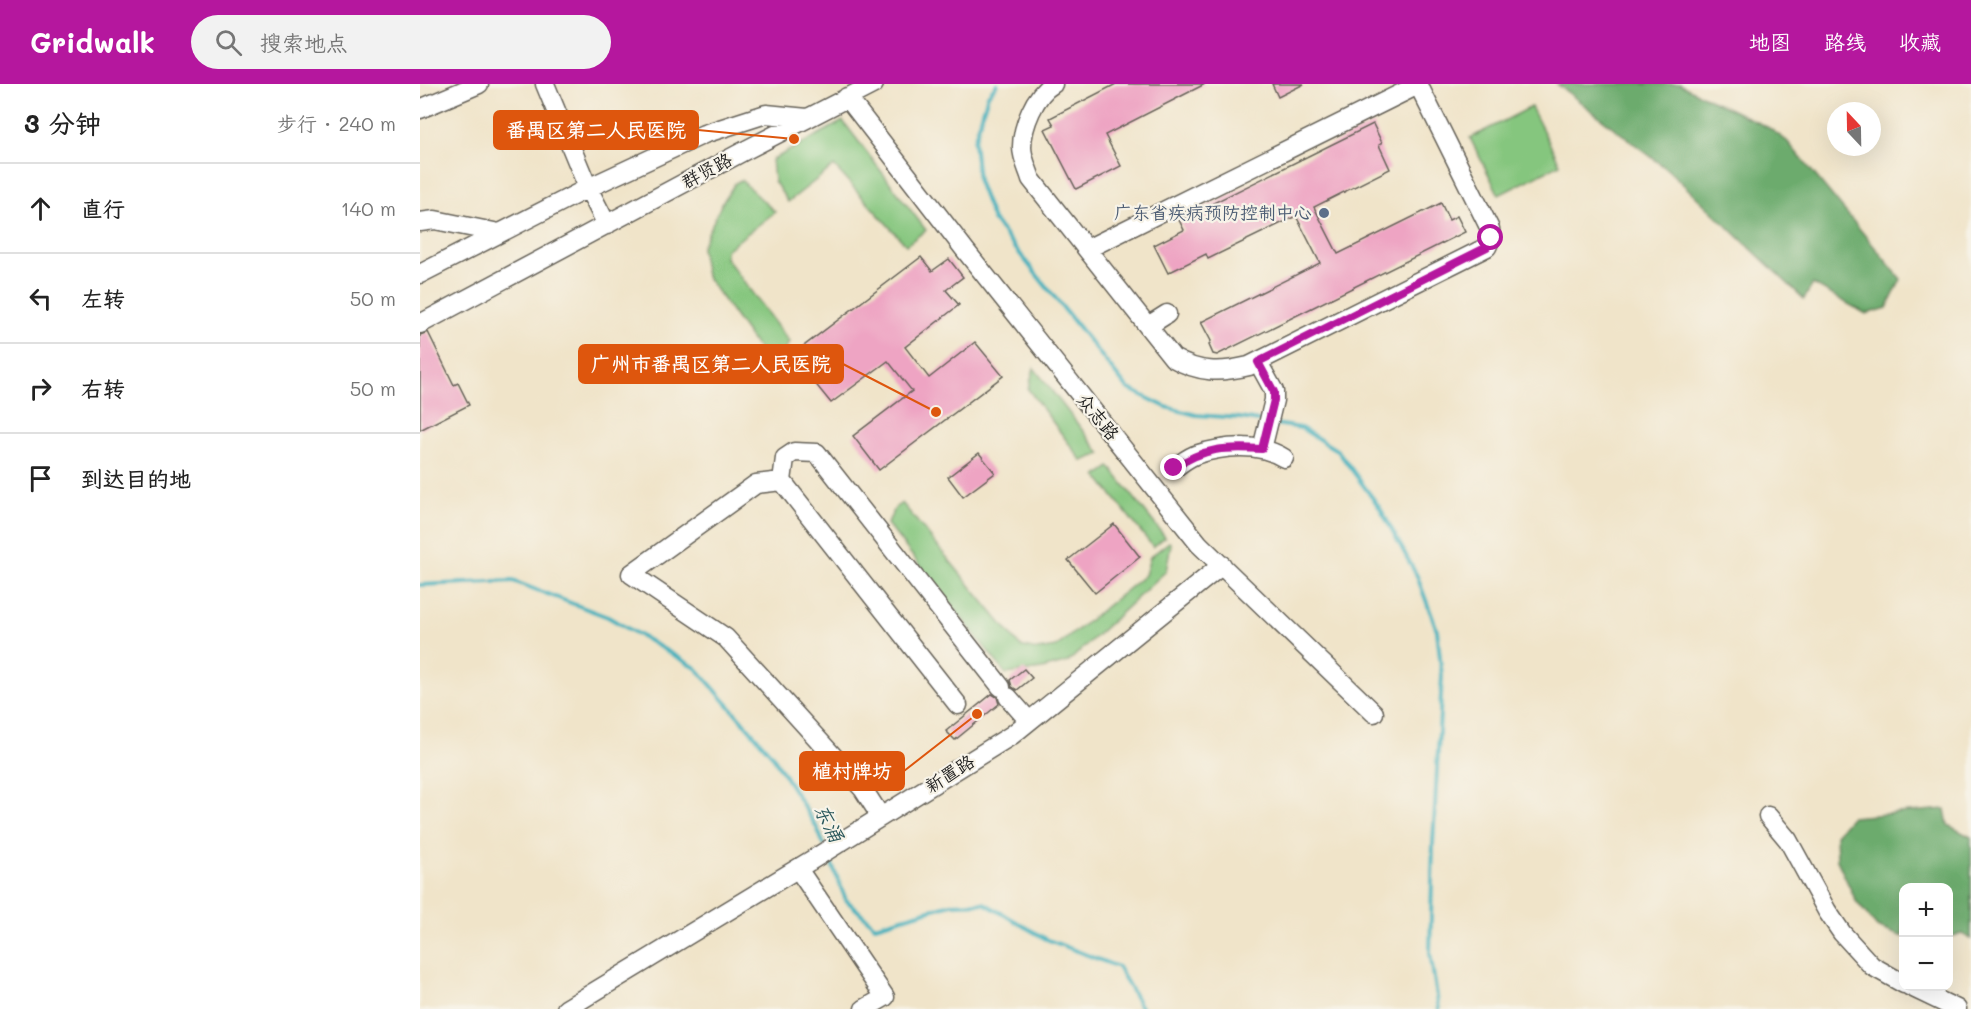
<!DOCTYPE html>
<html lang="zh">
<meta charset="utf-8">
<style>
body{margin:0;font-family:Mali,"LXGW WenKai TC",sans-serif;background:#f2f2f2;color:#222}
.controls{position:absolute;right:18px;bottom:18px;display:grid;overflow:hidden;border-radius:12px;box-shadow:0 6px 24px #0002}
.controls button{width:54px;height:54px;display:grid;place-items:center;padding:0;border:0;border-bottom:2px solid #e0e0e0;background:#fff;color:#222;font:30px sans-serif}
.compass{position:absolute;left:1407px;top:18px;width:54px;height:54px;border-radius:50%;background:#fff;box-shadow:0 6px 24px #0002;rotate:338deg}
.stop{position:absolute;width:18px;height:18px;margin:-14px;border:4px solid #b5179e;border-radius:50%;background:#fff}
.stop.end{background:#b5179e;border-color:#fff;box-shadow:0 2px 6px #0008}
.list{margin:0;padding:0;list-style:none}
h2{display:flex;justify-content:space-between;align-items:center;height:78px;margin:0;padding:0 24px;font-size:26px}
h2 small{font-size:20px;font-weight:400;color:#767676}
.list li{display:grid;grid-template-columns:39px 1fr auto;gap:18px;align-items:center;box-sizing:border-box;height:90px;padding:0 24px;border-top:2px solid #e0e0e0}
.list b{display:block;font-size:22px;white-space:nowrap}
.list em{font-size:20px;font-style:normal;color:#767676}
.icon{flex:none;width:33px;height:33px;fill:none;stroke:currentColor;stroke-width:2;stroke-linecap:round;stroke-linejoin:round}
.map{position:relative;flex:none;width:1551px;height:925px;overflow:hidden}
header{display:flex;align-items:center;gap:36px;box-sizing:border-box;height:84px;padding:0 30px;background:#b5179e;color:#fff}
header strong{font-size:28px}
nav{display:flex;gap:33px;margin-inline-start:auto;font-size:21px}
.search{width:420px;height:54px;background:#f2f2f2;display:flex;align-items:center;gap:15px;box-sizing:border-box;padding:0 21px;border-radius:33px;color:#767676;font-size:22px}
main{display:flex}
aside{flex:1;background:#fff}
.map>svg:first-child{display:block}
</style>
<header>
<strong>Gridwalk</strong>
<div class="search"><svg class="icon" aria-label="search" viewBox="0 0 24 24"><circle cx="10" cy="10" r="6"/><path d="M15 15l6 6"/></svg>搜索地点</div>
<nav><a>地图</a><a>路线</a><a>收藏</a></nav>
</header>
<main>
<aside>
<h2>3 分钟<small>步行 · 240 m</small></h2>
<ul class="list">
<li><svg class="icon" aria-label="ahead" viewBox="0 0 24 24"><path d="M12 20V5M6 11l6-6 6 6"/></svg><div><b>直行</b></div><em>140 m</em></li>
<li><svg class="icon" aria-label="left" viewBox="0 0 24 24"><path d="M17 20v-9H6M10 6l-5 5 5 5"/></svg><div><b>左转</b></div><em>50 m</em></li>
<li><svg class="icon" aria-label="right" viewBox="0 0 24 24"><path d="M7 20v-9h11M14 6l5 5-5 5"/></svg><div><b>右转</b></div><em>50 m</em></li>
<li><svg class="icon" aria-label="arrive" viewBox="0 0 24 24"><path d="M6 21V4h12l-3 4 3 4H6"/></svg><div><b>到达目的地</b></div></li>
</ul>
</aside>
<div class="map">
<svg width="1551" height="925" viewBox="0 0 1551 925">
<rect width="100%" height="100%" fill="#f7f3e8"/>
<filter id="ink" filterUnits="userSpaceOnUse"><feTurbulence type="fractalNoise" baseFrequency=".0167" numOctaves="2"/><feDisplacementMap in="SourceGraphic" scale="12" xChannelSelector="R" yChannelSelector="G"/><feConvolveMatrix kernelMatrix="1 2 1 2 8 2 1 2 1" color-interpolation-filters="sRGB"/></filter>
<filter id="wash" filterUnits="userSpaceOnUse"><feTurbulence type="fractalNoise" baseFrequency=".008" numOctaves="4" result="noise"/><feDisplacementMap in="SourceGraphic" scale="24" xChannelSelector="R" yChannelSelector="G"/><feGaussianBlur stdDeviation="1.35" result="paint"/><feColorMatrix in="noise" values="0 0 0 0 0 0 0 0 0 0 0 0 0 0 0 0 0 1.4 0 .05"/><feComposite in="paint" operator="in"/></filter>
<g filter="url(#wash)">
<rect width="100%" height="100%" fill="#f0e4c9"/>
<path fill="#85c67e" stroke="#50714d" stroke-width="1.5" d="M 1111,23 L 1140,80 L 1079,111 L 1050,54 Z
M 423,37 L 506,146 L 486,161 L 414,82 L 368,118 L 354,97 L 352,76 Z
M 321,96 L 355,128 L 306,166 L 306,174 L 369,258 L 354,287 L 286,192 L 281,164 L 302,119 L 315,99 Z
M 614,284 L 681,370 L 662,377 L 608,305 Z
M 690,383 L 745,453 L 733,463 L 677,392 Z
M 482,419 L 600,562 L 617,566 L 636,563 L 725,491 L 730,473 L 749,458 L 751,460 L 746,487 L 648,578 L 622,585 L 586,590 L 467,440 L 476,423 Z"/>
<path fill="#6cab6d" stroke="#446444" stroke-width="1.5" d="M 1137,0 L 1259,0 L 1349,44 L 1367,57 L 1481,195 L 1467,224 L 1446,230 L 1393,200 L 1384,215 L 1248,86 Z
M 1525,725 L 1528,741 L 1551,753 L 1551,855 L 1542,850 L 1529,853 L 1528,804 L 1484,804 L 1483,853 L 1457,843 L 1436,817 L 1417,776 L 1416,750 L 1431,733 Z"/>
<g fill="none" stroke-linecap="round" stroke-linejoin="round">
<path stroke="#42b1bd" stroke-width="4" d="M 577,0 L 568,11 L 554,57 L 558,97 L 573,136 L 707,304 L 746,323 L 776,331 L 820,334 L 845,338
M 855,340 L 881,344 L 918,367 L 960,424 L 997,492 L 1017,546 L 1022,592 L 1013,760 L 1010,869 L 1019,925
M 0,501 L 93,497 L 188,533 L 276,584 L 352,671 L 397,744 L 404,761
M 409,773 L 426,816 L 455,842 L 531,820 L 564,819 L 626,855 L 698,883 L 722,925"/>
</g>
<g id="blocks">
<path fill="#eea4c3" d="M 696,0 L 785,0 L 685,51 L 701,82 L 656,105 L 625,45 L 634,41 L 630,34 Z
M 852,0 L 884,0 L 858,13 Z
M 953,40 L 962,59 L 959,61 L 970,85 L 894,123 L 918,170 L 1021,119 L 1029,136 L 1037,132 L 1045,148 L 797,271 L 793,270 L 789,261 L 791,257 L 781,238 L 900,179 L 876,132 L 788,175 L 786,170 L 748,189 L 734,161 L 764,146 L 759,136 Z
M 501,173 L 512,187 L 529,175 L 543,193 L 526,206 L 539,221 L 485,263 L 509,294 L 555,258 L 583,292 L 459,386 L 433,352 L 492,307 L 468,277 L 411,319 L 372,271 Z
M 8,248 L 34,301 L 38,299 L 49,321 L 0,346 L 0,251 Z
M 559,369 L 575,389 L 543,413 L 528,393 Z
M 694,440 L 720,473 L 675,509 L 648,476 Z
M 604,585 L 612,594 L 597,606 L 592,603 L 590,596 Z
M 572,610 L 577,613 L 579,620 L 535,656 L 526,647 Z"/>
</g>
</g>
<g filter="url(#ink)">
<use href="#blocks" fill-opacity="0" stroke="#666259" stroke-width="1.5"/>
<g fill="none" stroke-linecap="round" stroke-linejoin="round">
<defs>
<path id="minor" d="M 125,0 L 168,104 L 187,141
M 633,0 C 615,10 602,43 602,63 C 602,74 608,85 611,95 L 753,274 C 779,289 800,289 829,282 L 1067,163 L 1071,154 L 1070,145 L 998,0
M 427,13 L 545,166 L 779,460 L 954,629
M 0,25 L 59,0
M 0,138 L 15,136 L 79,149
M 667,165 L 998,1
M 0,190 L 168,104 L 284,50 L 346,30 L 387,34
M 0,240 L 324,67 L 454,0
M 728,242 L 747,230
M 838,278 L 854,307 L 854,316 L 842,365
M 755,384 C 761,379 768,374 775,371 C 802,362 839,358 864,374
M 362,397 L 365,374 L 374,368 L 397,369 L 581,603
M 588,613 L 609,637
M 1348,732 L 1368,756 L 1407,827 L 1422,849 L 1452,882 L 1484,900
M 461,733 L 443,705 L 306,554 L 211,490 L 336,400 L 362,397 L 538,621
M 378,785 L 465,913 L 444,925
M 1489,902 L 1537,925
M 146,925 L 395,774 L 592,651 L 802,481"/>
</defs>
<use href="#minor" stroke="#666259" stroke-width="21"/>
<use href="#minor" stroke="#fff" stroke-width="18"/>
</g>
</g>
<g fill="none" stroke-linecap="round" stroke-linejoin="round" filter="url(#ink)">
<path stroke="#b5179e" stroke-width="8" d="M 754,384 C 785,363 806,363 842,365 L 854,316 L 854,308 L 838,278 L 1067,163 L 1071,154"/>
</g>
<circle fill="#5c6f8a" stroke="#f7f3e8" stroke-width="2" cx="904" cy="129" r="6"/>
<g text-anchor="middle" stroke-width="4.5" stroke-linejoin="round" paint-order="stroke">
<g font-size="18" fill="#1c1c1c" stroke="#f7f3e8">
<text transform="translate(287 87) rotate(-28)" y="6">群贤路</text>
<text transform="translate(678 333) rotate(51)" y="6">众志路</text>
<text transform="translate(530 690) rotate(-32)" y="6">新置路</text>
</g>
<g font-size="18" fill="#4e5e75" stroke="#f7f3e8" text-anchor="end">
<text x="892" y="135">广东省疾病预防控制中心</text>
</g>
<g font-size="20" font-style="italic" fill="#2b585c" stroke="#f7f3e8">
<text transform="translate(409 739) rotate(63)" y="7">东涌</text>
</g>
</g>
<path fill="none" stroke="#de560d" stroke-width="2" d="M374 55L278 46M516 328L423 280M557 630L484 687"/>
<g fill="#de560d" stroke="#f7f3e8" stroke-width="2">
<circle cx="374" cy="55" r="6"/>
<circle cx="516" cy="328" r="6"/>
<circle cx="557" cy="630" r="6"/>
</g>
<g fill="#de560d" stroke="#de560d" stroke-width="2">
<rect x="74" y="27" width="204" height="38" rx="6"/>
<rect x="159" y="261" width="264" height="38" rx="6"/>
<rect x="380" y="668" width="104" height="38" rx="6"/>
</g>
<g font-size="20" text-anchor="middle" font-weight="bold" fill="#fff">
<text x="176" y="53">番禺区第二人民医院</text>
<text x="291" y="287">广州市番禺区第二人民医院</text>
<text x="432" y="694">植村牌坊</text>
</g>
</svg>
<div class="controls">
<button>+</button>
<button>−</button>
</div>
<svg class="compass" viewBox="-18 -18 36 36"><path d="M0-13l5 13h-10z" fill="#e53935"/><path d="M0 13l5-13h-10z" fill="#767676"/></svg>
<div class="stop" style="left:1071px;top:154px"></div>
<div class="stop end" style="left:754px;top:384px"></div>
</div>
</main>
